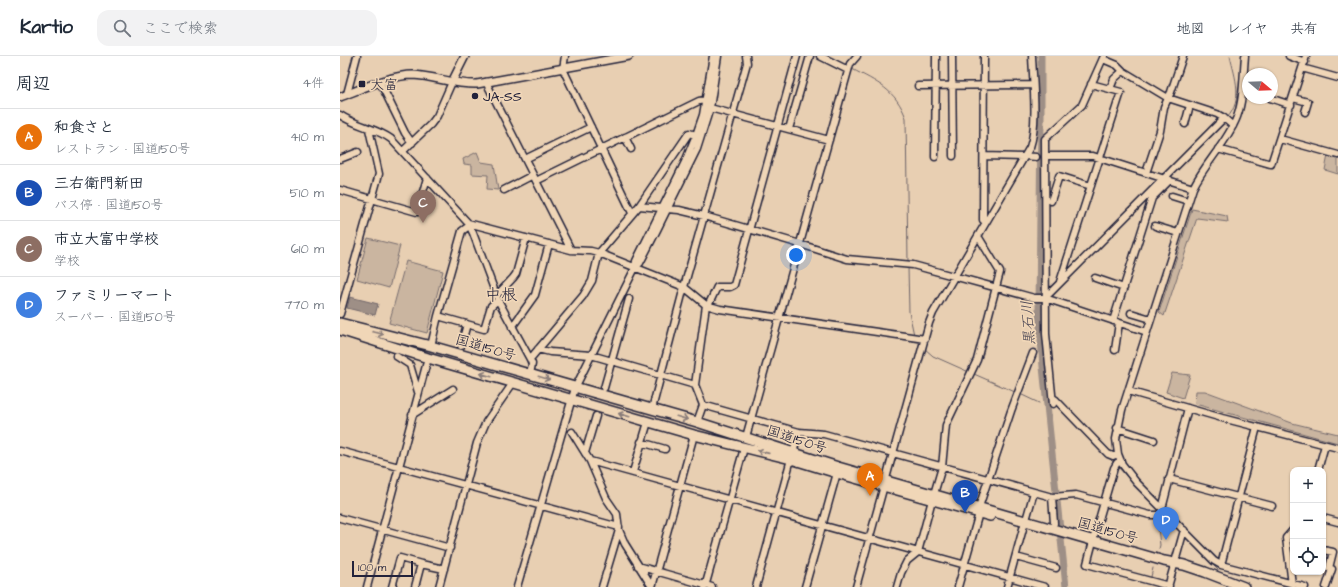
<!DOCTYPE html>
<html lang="ja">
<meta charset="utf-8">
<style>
body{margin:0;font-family:"Architects Daughter","Klee One",sans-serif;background:#f2f2f3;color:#1f2937}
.controls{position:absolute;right:12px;bottom:12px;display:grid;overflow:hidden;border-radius:8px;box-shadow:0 1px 3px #0004}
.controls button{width:36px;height:36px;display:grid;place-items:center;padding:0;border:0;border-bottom:1px solid #e0e1e3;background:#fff;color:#1f2937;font:20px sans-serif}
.compass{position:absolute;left:902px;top:12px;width:36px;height:36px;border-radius:50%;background:#fff;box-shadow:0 1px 3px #0004;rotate:109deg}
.scale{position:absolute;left:12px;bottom:10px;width:61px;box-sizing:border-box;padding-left:4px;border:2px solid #22223b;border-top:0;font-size:11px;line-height:14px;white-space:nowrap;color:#22223b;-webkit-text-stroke:3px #f0d6b7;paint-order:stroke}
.you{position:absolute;left:456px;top:199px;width:14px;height:14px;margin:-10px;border:3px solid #fff;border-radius:50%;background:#1a73e8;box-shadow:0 0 0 6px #1a73e833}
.badge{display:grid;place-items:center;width:26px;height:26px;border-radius:50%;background:#b45309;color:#fff;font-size:13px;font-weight:700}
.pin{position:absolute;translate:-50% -33px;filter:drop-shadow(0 1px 2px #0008)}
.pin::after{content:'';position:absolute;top:21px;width:14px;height:12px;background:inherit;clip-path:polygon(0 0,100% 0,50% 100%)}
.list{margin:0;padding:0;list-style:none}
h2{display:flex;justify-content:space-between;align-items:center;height:52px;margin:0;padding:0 16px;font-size:17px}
h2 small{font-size:13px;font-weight:400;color:#747a83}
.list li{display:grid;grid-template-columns:26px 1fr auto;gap:12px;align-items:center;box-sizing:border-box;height:56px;padding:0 16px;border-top:1px solid #e0e1e3}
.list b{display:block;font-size:15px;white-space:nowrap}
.list p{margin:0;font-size:13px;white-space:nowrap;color:#747a83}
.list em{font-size:13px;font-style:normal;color:#747a83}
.icon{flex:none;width:22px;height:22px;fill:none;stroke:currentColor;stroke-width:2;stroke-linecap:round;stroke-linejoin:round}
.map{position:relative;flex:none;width:998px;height:531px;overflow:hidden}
header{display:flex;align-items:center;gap:24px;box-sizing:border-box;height:56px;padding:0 20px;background:#fff;border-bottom:1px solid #e0e1e3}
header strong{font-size:19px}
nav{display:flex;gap:22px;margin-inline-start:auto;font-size:14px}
.search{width:280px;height:36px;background:#f2f2f3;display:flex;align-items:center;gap:10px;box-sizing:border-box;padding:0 14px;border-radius:12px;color:#747a83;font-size:15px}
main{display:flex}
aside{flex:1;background:#fff}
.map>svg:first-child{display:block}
</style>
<header>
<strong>Kartio</strong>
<div class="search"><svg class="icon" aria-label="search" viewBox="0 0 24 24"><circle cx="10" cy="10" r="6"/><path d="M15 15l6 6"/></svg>ここで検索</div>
<nav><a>地図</a><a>レイヤ</a><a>共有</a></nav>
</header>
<main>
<aside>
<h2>周辺<small>4件</small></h2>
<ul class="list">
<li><span class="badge" style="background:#e8710a">A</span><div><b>和食さと</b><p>レストラン · 国道150号</p></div><em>410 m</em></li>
<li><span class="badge" style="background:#1a4fb4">B</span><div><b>三右衛門新田</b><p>バス停 · 国道150号</p></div><em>510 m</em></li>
<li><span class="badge" style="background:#8d6e63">C</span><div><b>市立大富中学校</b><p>学校</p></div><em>610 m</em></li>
<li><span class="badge" style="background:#3f7fe0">D</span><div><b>ファミリーマート</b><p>スーパー · 国道150号</p></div><em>770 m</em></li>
</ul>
</aside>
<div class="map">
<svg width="998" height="531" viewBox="0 0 998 531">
<rect width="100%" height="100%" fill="#e8cfb2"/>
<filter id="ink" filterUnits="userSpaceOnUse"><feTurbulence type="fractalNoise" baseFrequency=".025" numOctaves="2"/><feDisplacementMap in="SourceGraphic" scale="8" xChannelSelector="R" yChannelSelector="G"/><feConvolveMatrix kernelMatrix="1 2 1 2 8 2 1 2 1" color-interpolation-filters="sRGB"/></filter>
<g filter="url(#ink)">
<path fill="#cab5a0" stroke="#766c6e" d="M 137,96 L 141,106 L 154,108 L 158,134 L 147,133 L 148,119 L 132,118 L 132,109 L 124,108 L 123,103 Z
M 988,99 L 998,102 L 998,118 L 985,114 Z
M 852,153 L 887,160 L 888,166 L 857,162 L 824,260 L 819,256 Z
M 28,182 L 60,190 L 49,232 L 17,223 Z
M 66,205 L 103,215 L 87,277 L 49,267 Z
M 832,317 L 850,319 L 843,342 L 826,336 Z
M 856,335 L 865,335 L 952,367 L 998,378 L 998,387 L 855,348 Z"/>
<path fill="#9e8f86" stroke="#6c6368" d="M 10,241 L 38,248 L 35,259 L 7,252 Z"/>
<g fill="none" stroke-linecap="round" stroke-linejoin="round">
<path stroke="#6c6368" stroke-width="1" d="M 512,13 C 537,26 556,34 566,62 L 568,206
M 887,62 C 904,43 895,22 890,0
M 891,100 L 929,112
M 568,211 L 569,256 L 574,279
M 714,237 L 722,229
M 699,254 L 703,248
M 584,292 L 593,300 L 629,316
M 634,318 L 675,336
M 680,338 L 699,347
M 704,347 L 709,347
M 768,401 L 773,406
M 777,410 L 793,427
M 395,412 L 399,397
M 851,487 L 878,514
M 819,493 L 820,489 L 818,472 L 821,462
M 811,521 L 813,512"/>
<path stroke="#9e8f86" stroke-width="7" d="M 701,0 L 701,61 L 699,254 L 703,311 L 726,531"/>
<defs>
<path id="minor" d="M 225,0 L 223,13 L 292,157
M 480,0 L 508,14
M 612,0 L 613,100
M 644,0 L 643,164 L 646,166
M 905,0 C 903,20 904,42 897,61 C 887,87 865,107 853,132 L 782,354 L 776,383 L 778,398 L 782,408 L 796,426 L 874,505 L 881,509 L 965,531
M 949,0 L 965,6
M 763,3 L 777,9 L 783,15 L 828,42 L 877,58 L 884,62 L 893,70
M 962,12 L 998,22
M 40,26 L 65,77 L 72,87
M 146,26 L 231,194
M 578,30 L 693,29
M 770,33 L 774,23 L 783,15
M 7,38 L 17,0
M 930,42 L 951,49
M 953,42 L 968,46 L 965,56
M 370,52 L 489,84
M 0,59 C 16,70 36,72 51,83 L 128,167 L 133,177 L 158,244 L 190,303 L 192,308 L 190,318
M 845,68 L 850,49
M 449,73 L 470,0
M 285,81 L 291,93
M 940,83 L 998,99
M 878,93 L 931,108 L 966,0
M 63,95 L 91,68 L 97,60 L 112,26
M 644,100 L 684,101
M 685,100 L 696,101
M 705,100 L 753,100 L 853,132
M 595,101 L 596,0
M 0,103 L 18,96
M 185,103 L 251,71
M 806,117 L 820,75 L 824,51 L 831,36 L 843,0
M 196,125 L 359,45 L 365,44
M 0,134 L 77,156 L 87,122
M 164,134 L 193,119
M 832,140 L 848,145
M 711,145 L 719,120 L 751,130
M 299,150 L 321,152
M 327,153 L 339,154 L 364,160 L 460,188 L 507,203 L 573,209 L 694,242 L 705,242 L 807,276
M 128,167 L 231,194 L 251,195 L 259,197 L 344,231 L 366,249 L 380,253 L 585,283
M 815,170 L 838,177
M 295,212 L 296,205 L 345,106 L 356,79 L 363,59 L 373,0
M 755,222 L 784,232
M 720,226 L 781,36 L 751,28
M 156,240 L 173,222 L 176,218 L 186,182
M 705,242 L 884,62
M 368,250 L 377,231 L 390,231 L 394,229 L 457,0
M 791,257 L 811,263
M 0,258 L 39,118 L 29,73
M 98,260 L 144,273 L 151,250 L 158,244
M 773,265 L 812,142 L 830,124
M 172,271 L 195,239 L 209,188
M 91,290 L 98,260 L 122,175 L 129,170
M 121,290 L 127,268
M 198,293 L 210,296 L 251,299 L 355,329
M 775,294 L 779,267
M 56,300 L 70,309 L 78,336
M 190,303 L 243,240 L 252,225 L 259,197 L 299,150 L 349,77 L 356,79
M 264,332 L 289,243
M 788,335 L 882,362 L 998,392
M 713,342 L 716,344 L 768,398 L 773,400 L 778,398
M 713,348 L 706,278 L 705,83 L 742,49 L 764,0
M 363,349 L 459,376 L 484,378 L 712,441 L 736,439 L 810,459 L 822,459 L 826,456
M 312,353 L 344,231 L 407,7 L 406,0
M 72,359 L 113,333
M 357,366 L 363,349 L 355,329 L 366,249
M 777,372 L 814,384
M 232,376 L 250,405 L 266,442 L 277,458 L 279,474 L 285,488 L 312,531
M 406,381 L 510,8 L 517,0
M 301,386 L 325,393
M 0,395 L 279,471
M 245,397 L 256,360
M 453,397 L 459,376
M 250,405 L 705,531
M 978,414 L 985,389
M 293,416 L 308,366
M 829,423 L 932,450
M 594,438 L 602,411 L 606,369 L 637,304 L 660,216 L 638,180
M 712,441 L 714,467
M 639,451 L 671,355 L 693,297
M 822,453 L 848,352
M 0,462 L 110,492
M 983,462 L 998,466
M 686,464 L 694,436
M 753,484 L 774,412 L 777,407 L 781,405
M 752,489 L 747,508 L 829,530
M 983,494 L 993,496 L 989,512 L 992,513 L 986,531
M 676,501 L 716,512
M 881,509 L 917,371
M 298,510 L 372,531
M 952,528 L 946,482 L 953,474
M 27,531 L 88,302
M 52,531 L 60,502 L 81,508
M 75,531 L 81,508 L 104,513
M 99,531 L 137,387 L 146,366 L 173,327
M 177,531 L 235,332 L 295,212 L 300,207 L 317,174 L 357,93 L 370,52 L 378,0
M 262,531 L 279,474
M 312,531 L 354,379
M 365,531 L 404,392
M 416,531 L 451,403
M 465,531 L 497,417
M 516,531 L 589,267 L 593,257 L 690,91 C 698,68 693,25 692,0
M 557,531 L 561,517 L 567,505 L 578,496 L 592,444
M 618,531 L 639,457
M 667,531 L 684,469
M 828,531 L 844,474"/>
<path id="major" d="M 112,26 L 125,0
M 0,41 C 21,33 51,19 73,19 C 95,20 115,29 137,28 L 289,0"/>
<path id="highway" d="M 0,267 L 91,290 L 357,366 L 498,411 L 824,505 L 844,509 L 865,516 L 904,531
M 0,274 L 88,302 L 354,379 L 451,403 L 497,417 L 650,460"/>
</defs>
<use href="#minor" stroke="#22223b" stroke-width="9"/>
<use href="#major" stroke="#22223b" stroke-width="10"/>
<use href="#highway" stroke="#22223b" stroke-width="12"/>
<use href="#minor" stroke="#f0d6b7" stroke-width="6"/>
<use href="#major" stroke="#f0d6b7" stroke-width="7"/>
<use href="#highway" stroke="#f0d6b7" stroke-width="9"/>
</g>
<defs><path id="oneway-shaft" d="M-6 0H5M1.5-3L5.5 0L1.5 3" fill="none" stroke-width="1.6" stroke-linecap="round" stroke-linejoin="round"/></defs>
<g stroke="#897c79">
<use href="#oneway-shaft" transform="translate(38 277) rotate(14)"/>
<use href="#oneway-shaft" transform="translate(146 319) rotate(-164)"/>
<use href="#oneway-shaft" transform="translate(204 322) rotate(17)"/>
<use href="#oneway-shaft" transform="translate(284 359) rotate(-164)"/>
<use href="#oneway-shaft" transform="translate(342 362) rotate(16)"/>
<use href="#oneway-shaft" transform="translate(423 396) rotate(-167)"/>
</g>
</g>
<g fill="#22223b" stroke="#f0d6b7" stroke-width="1.5">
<rect x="18" y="24" width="8" height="8" rx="2"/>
<circle cx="135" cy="40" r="4"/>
</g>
<g text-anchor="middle" stroke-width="3.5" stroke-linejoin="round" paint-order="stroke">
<g font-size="14" fill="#22223b" stroke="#f0d6b7" text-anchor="start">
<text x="30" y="33">大富</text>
<text x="143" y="45">JA-SS</text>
</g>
<g font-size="14" fill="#22223b" stroke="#f0d6b7">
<text transform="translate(146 291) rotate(16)" y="5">国道150号</text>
<text transform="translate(457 383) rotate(18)" y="5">国道150号</text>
<text transform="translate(768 474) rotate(16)" y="5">国道150号</text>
</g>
<g font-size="15" font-style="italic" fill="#474352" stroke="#f0d6b7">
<text transform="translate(688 267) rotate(-94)" y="5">黒石川</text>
</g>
<g font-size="16" fill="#22223b" stroke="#f0d6b7">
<text x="161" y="244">中根</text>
</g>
</g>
</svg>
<div class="controls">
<button>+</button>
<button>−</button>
<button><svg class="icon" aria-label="locate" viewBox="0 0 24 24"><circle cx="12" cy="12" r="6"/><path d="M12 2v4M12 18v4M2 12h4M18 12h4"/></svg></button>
</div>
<svg class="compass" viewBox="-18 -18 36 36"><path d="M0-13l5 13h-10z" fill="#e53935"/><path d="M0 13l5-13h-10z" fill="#747a83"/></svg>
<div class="scale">100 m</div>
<div class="you"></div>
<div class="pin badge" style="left:530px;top:440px;background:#e8710a">A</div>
<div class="pin badge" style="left:625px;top:457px;background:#1a4fb4">B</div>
<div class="pin badge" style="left:83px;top:167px;background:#8d6e63">C</div>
<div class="pin badge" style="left:826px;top:484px;background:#3f7fe0">D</div>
</div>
</main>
